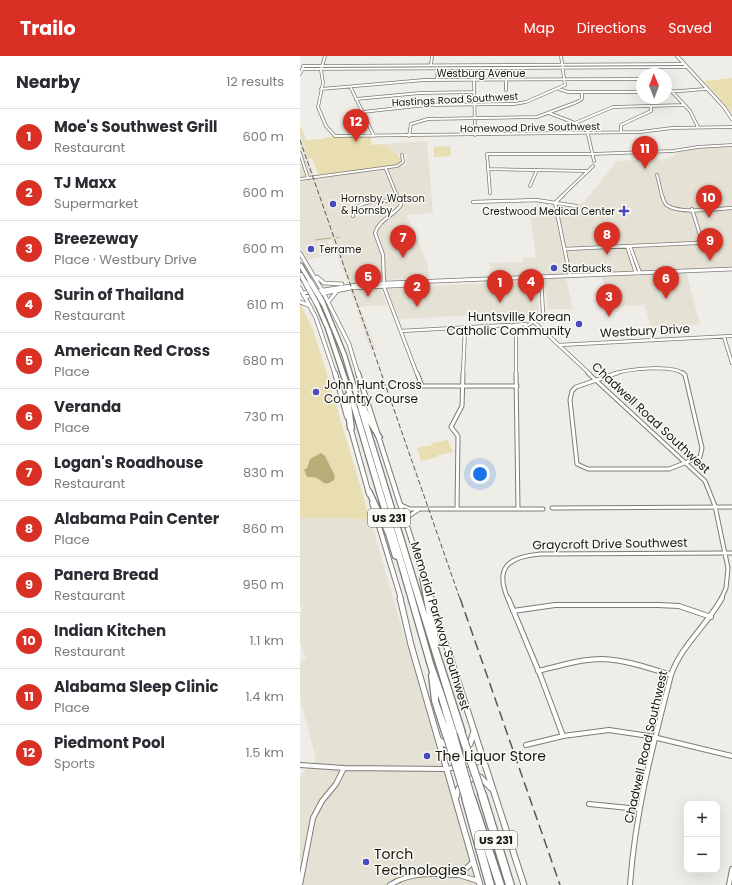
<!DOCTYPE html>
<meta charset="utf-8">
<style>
body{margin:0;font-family:Poppins,sans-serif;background:#f2f2f3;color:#2b2b33}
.controls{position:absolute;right:12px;bottom:12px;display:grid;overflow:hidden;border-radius:8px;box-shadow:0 4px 16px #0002}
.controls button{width:36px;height:36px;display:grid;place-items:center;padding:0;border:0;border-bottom:1px solid #e1e1e2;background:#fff;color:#2b2b33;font:20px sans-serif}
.compass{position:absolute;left:336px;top:12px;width:36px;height:36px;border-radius:50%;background:#fff;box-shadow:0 4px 16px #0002;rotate:359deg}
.you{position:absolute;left:180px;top:418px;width:14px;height:14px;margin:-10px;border:3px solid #fff;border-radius:50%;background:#1a73e8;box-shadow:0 0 0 6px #1a73e833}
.badge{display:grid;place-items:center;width:26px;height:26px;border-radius:50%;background:#d93025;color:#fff;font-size:13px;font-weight:700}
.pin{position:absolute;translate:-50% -33px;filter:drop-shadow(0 1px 2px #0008)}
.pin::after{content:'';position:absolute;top:21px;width:14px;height:12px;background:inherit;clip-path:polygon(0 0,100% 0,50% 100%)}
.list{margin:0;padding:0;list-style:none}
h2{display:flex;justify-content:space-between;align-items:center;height:52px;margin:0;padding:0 16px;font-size:17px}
h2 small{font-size:13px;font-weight:400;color:#7c7c81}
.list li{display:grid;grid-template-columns:26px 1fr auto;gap:12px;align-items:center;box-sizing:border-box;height:56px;padding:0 16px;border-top:1px solid #e1e1e2}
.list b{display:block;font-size:15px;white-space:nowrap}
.list p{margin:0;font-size:13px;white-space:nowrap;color:#7c7c81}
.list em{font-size:13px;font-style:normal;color:#7c7c81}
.map{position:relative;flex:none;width:432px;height:829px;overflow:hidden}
header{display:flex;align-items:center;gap:24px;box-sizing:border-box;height:56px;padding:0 20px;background:#d93025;color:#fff}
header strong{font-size:19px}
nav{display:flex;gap:22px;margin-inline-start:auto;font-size:14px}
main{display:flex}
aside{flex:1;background:#fff}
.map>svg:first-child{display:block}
</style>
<header>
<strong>Trailo</strong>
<nav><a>Map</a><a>Directions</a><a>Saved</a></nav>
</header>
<main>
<aside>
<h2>Nearby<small>12 results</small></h2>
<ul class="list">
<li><span class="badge">1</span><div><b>Moe's Southwest Grill</b><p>Restaurant</p></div><em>600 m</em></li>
<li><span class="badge">2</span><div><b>TJ Maxx</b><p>Supermarket</p></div><em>600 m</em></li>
<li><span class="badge">3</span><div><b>Breezeway</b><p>Place · Westbury Drive</p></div><em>600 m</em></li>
<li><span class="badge">4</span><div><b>Surin of Thailand</b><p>Restaurant</p></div><em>610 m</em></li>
<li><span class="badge">5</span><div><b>American Red Cross</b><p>Place</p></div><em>680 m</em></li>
<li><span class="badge">6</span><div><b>Veranda</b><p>Place</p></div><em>730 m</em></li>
<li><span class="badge">7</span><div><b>Logan's Roadhouse</b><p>Restaurant</p></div><em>830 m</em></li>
<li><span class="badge">8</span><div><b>Alabama Pain Center</b><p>Place</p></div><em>860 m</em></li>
<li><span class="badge">9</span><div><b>Panera Bread</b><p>Restaurant</p></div><em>950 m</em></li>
<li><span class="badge">10</span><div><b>Indian Kitchen</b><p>Restaurant</p></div><em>1.1 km</em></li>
<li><span class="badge">11</span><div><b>Alabama Sleep Clinic</b><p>Place</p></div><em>1.4 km</em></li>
<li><span class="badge">12</span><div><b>Piedmont Pool</b><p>Sports</p></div><em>1.5 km</em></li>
</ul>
</aside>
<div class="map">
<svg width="432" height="829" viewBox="0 0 432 829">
<rect width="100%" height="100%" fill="#eeede7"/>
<path fill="#e5e2d5" d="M 0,75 L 3,84 L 14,120 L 0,122 Z
M 127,85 L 133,157 L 106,159 L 127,206 L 129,222 L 77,224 L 87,249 L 60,251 L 76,293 L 70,293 L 50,233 L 55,233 L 53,227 L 48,227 L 32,184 L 28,185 L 32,198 L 7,204 L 0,192 L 0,124 L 106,110 L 107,98 L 98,98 L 84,90 L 84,88 Z
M 432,89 L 432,214 L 386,216 L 400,268 L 351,271 L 344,249 L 310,251 L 302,220 L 349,218 L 192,224 L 190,207 L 223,206 L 223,202 L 236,201 L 229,153 L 273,151 L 284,146 L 317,105 L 368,103 L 378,96 L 398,92 Z
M 266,222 L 273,253 L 248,253 L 245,223 Z
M 237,225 L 239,256 L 99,263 L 86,232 Z
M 0,462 L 70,463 L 177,829 L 0,829 L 0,720 L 16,703 L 0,643 L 0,605 L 6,602 L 0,586 L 0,556 L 3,551 L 0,550 Z"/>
<path fill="#e9deb2" d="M 432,22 L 432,57 L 404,25 Z
M 0,69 L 6,84 L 22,83 L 33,80 L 71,81 L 71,89 L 84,88 L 84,90 L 98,98 L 97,99 L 101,102 L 102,105 L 94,110 L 19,120 L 12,102 L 8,102 L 0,75 Z
M 150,90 L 151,100 L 134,101 L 134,91 Z
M 0,247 L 13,274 L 22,302 L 70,463 L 0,462 Z
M 148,384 L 153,396 L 138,399 L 138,401 L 121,405 L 117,392 L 132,389 L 132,387 Z"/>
<path fill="#b9ac78" d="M 21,397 L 25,400 L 35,420 L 34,424 C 24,431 24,426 17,422 C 14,421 10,421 7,421 L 4,414 L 7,412 L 10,403 Z"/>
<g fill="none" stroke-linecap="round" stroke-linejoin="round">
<path stroke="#b9ac78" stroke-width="1" d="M 36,182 L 39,181
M 15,184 L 31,182"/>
<defs>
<path id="minor-far3" d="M 25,0 L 21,14 L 23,27 L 18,51 L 26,70 L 35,80 L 340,76 L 372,72 L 432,71
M 131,9 L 132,0
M 3,10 L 383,8
M 356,11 L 358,18
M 2,13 L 386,11
M 0,18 L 3,12
M 137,24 L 138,13
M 174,24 L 175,79
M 206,24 L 206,34
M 366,29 L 390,55 L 398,71
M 51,32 L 74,80
M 21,33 L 124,24 L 342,23
M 259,33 L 268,36 L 342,36
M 366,36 L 406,33
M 56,43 L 120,37 L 174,36
M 62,56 L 127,49 L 214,48 L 226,46 L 265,29 L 261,0
M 249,57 L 280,69 L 287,74 L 294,105
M 275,67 L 313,51 L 384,49
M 321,76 L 321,69 L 351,55 L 351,50
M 109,80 L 111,68 L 128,63 L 237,61 L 277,46 L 282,43 L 282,37
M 86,113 L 97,140
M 188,113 L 288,115
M 357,119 L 362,140
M 8,122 L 97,110 L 103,106 L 102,99
M 230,130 L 237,114
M 190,137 L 187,98 L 292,98 L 373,95 L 398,91 L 432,89
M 262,140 L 293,110"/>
<path id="minor-far2" d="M 97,139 L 101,149 C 93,160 79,164 75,177 L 83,199 L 84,231 L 117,318
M 362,139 C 363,143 364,148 368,150 C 382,158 416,153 432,152
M 173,146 L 236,144 L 276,150
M 255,147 L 270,220
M 255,147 L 263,139
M 53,160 L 53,154 C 66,142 85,145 101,145
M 327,190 L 336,217
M 330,190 L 340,217
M 265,193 L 396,187 L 400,185 L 401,182 L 392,153
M 234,266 L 290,318
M 214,269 L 226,268
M 209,270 L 217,278
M 101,275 L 208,269 L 222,271
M 424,281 L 432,307
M 259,289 L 432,280
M 163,318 L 165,272
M 216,318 L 216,279 C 223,269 236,267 243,257 L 241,221
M 313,318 C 328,313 372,308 384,318"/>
<path id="minor-far1" d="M 117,317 L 122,330 L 217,330
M 216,317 L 218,453
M 288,317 L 405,425 L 415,450 L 428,512 L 426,532 L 421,543
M 317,317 L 276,331 L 272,335 L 270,344 L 277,408 L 288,413 L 369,413 L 400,401 L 402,392 L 385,319 L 383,317
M 101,449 L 110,453 L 243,453
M 252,452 L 432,451
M 157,453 L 158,380 L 151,371 L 162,350 L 163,317
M 106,465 L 109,460 L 118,454
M 208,543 C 194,511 209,501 240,498 L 432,497"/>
<path id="minor" d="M 208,542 L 241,621 L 263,680
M 213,555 L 255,549 L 358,549 L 379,550 L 411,561
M 238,615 C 259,610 280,603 302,603 C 326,604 349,612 371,619
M 226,689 L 263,680 L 309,674 L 349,680 L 432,700
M 0,709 L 44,712 L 147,713 L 156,711
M 161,710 L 184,705
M 289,748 L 339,753
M 159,819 L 178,825
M 0,829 L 13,762 L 22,745 L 36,728 L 44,712
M 90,829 C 111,815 135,818 159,819 L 173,806
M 330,829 C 335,757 353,689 371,619 C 381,590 407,569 422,542
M 429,829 L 432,813"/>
<path id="tertiary-far1" d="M 0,97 L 8,122 L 0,123"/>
<path id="tertiary" d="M 0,246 L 10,250"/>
<path id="secondary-far3" d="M 377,0 L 424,51 L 432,63"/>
<path id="secondary-far2" d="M 0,197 L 22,234 L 49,288 L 58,318
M 17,221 L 24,227 L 42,228
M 0,232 L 16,262 L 35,318
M 3,237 L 64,228 L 432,213
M 5,241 L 51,232 L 110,229
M 29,245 L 37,235"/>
<path id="secondary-far1" d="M 35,317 L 47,361
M 58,317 L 124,523
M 50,370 L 69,438
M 72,447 L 101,543
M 127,531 L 131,543"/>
<path id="secondary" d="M 100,542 L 111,589 L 180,829
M 131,542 L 224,829
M 139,684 C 149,692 159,696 170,688 L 174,675
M 156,741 C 158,727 167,723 180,721 L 191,732"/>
<path id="motorway" d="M 0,207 L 2,208 L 12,225 L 12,226 L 8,226 L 8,225 L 0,212 Z
M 0,217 L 2,217 L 7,226 L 7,227 L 5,227 C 1,226 0,221 0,217 Z
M 21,246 L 25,246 L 25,247 L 46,298 L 62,350 L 65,350 L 66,351 L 75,371 L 82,381 L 81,382 L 77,382 L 68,367 L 127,559 L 120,521 L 121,519 L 125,519 L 126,521 L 139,587 L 137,589 L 165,676 L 163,678 L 161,679 L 159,678 L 157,676 L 102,498 L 42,298 L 21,247 Z
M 15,247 L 17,247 L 19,248 L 30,273 L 57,351 L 108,519 L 133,607 L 143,635 L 157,678 L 155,680 L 153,681 L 151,680 L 149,682 L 147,683 L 145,682 L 143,680 L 132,645 L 129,619 L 130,617 L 97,503 L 94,502 L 93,501 L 86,478 L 66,435 L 69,433 L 71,434 L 85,464 L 51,349 L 54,373 L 51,375 L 48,373 L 44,339 L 47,337 L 26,273 L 15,248 ZM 138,639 L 147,670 L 138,645 Z
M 182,735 L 185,736 L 186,738 L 214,829 L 206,829 L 178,738 L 179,736 Z
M 171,738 L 174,739 L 175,741 L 204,829 L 196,829 L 182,786 L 194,829 L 186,829 L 162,742 L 163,740 L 166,739 L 168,739 Z"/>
</defs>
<use href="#minor-far3" stroke="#7c7b76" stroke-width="3.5"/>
<use href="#minor-far2" stroke="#7c7b76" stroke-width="4"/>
<use href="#minor-far1" stroke="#7c7b76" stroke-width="5"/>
<use href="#minor" stroke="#7c7b76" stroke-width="6"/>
<use href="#tertiary-far1" stroke="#7c7b76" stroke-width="3.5"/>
<use href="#tertiary" stroke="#7c7b76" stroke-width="4.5"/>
<use href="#secondary-far3" stroke="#7c7b76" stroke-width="4"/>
<use href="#secondary-far2" stroke="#7c7b76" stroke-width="4.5"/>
<use href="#secondary-far1" stroke="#7c7b76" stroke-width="6"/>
<use href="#secondary" stroke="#7c7b76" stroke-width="7"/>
<use href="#motorway" stroke="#7c7b76" stroke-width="2.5"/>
<use href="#minor-far3" stroke="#fff" stroke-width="2"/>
<use href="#minor-far2" stroke="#fff" stroke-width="2.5"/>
<use href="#minor-far1" stroke="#fff" stroke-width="3"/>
<use href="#minor" stroke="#fff" stroke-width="4"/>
<use href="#tertiary-far1" stroke="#fff" stroke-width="2"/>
<use href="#tertiary" stroke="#fff" stroke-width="3"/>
<use href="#secondary-far3" stroke="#fff" stroke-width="2.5"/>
<use href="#secondary-far2" stroke="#fff" stroke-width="3"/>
<use href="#secondary-far1" stroke="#fff" stroke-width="4"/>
<use href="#secondary" stroke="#fff" stroke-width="5"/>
<use href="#motorway" fill="#fff" fill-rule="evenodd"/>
<path stroke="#575754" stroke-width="1" stroke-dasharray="5 2.5" stroke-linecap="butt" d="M 0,84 L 160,543"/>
<path stroke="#575754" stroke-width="1.5" stroke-dasharray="10 5" stroke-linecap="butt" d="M 160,542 L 260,829"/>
<defs>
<path id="motorway-bridge-far1" d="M 10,225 L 23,247
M 5,226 L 17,248"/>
<path id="motorway-bridge" d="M 161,676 L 182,738
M 153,678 L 171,741
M 147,680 L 166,742"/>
</defs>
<use href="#motorway-bridge-far1" stroke="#7c7b76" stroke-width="6" stroke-linecap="butt"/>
<use href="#motorway-bridge" stroke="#7c7b76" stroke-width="9" stroke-linecap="butt"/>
<use href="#motorway-bridge-far1" stroke="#fff" stroke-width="4.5"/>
<use href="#motorway-bridge" stroke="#fff" stroke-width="7"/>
</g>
<g fill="#484bc0" stroke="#fbfaf4" stroke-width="1.5">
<circle cx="33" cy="148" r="4"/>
<path d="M322 149h4v4h4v4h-4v4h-4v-4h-4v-4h4z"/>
<circle cx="11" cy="193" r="4"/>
<circle cx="254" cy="212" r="4"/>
<circle cx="279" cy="268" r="4"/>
<circle cx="16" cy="336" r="4"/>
<circle cx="127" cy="700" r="4"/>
<circle cx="66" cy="806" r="4"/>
</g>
<g text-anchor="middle" stroke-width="3" stroke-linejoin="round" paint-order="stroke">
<g font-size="10" fill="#151513" stroke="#fbfaf4">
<text x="181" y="21">Westburg Avenue</text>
<text transform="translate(155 43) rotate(-3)" y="4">Hastings Road Southwest</text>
<text transform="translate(230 71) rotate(-1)" y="4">Homewood Drive Southwest</text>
</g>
<g font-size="10" fill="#151513" stroke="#fbfaf4" text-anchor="start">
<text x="41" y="146">Hornsby, Watson<tspan x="41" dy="12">&amp; Hornsby</tspan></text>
<text x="315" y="159" text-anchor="end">Crestwood Medical Center</text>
<text x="19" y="197">Terrame</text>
<text x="262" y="216">Starbucks</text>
</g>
<g fill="#fbfaf4" stroke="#5a5a56" stroke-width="1">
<rect x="68" y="453" width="42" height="18" rx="3"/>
<rect x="175" y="775" width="42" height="18" rx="3"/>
</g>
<g font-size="11" font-weight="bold" fill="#151513">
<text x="89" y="466">US 231</text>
<text x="196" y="788">US 231</text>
</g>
<g font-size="12" fill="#151513" stroke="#fbfaf4" text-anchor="end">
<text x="271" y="265">Huntsville Korean<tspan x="271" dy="14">Catholic Community</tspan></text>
<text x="24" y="333" text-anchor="start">John Hunt Cross<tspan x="24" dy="14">Country Course</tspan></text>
</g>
<g font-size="12" fill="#151513" stroke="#fbfaf4">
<text transform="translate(345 275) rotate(-3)" y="4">Westbury Drive</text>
<text transform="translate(351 362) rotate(43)" y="4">Chadwell Road Southwest</text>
<text transform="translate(310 488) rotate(-1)" y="4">Graycroft Drive Southwest</text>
<text transform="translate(140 570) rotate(73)" y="4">Memorial Parkway Southwest</text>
<text transform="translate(346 691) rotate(-77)" y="4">Chadwell Road Southwest</text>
</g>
<g font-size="14" fill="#151513" stroke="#fbfaf4" text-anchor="start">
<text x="135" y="705">The Liquor Store</text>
<text x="74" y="803">Torch<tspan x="74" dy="16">Technologies</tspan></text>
</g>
</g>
</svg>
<div class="controls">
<button>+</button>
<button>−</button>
</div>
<svg class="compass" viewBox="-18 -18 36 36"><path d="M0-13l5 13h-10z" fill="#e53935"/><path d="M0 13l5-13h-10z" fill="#7c7c81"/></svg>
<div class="you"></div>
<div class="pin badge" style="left:200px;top:247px">1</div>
<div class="pin badge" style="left:117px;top:251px">2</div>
<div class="pin badge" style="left:309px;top:261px">3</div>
<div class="pin badge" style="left:231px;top:246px">4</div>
<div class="pin badge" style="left:68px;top:241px">5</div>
<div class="pin badge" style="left:366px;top:243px">6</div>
<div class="pin badge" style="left:103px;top:202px">7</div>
<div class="pin badge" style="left:307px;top:199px">8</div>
<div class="pin badge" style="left:410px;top:205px">9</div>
<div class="pin badge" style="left:409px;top:162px">10</div>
<div class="pin badge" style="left:345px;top:113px">11</div>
<div class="pin badge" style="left:56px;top:86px">12</div>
</div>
</main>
